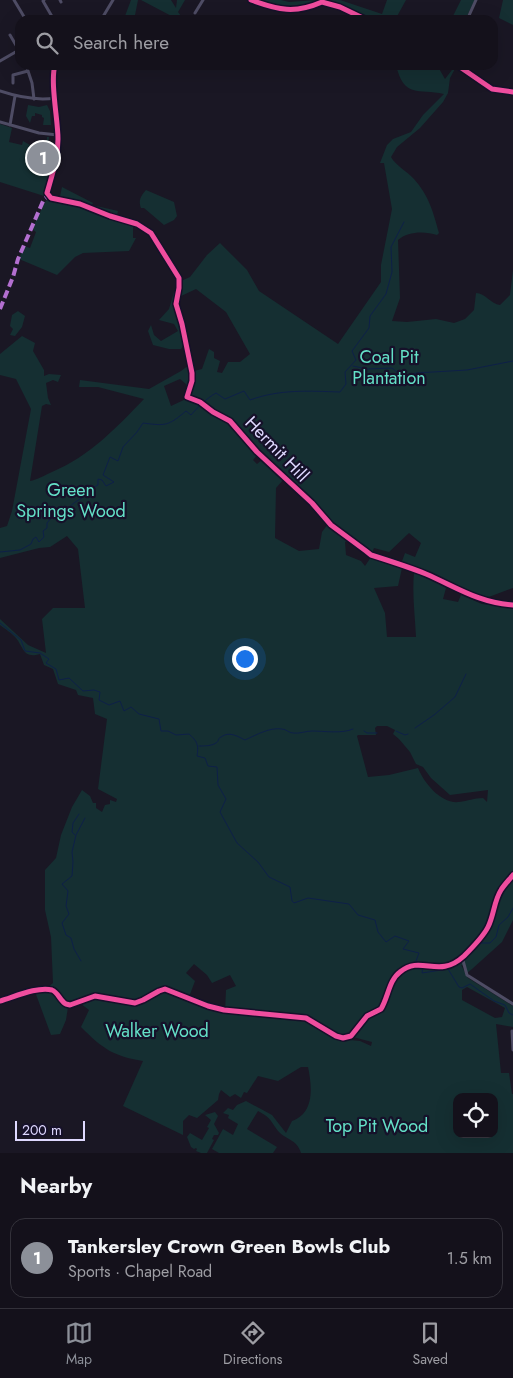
<!DOCTYPE html>
<meta charset="utf-8">
<style>
body{margin:0;font-family:Jost,sans-serif;background:#1d1a24;color:#f1f3f6}
.controls{position:absolute;right:15px;bottom:15px;display:grid;overflow:hidden;border-radius:10px;box-shadow:0 5px 20px #0002}
.controls button{width:45px;height:45px;display:grid;place-items:center;padding:0;border:0;border-bottom:1px solid #33313a;background:#14111b;color:#f1f3f6;font:25px sans-serif}
.scale{position:absolute;left:15px;bottom:12px;width:70px;box-sizing:border-box;padding-left:5px;border:2px solid #dfd9ff;border-top:0;font-size:14px;line-height:18px;white-space:nowrap;color:#dfd9ff;-webkit-text-stroke:4px #16112a;paint-order:stroke}
.you{position:absolute;left:244px;top:658px;width:18px;height:18px;margin:-12px;border:4px solid #fff;border-radius:50%;background:#1a73e8;box-shadow:0 0 0 8px #1a73e833}
.badge{display:grid;place-items:center;width:32px;height:32px;border-radius:50%;background:#8c9099;color:#fff;font-size:16px;font-weight:700}
.pin{position:absolute;translate:-50% -50%;border:2px solid #fff;box-shadow:0 1px 5px #0006}
.list{margin:0;padding:0;list-style:none}
h2{display:flex;justify-content:space-between;align-items:center;height:65px;margin:0;padding:0 20px;font-size:21px}
h2 small{font-size:16px;font-weight:400;color:#9d9da3}
.list li{display:grid;grid-template-columns:32px 1fr auto;gap:15px;align-items:center;box-sizing:border-box;height:80px;margin:0 10px 10px;padding:0 10px;border:1px solid #33313a;border-radius:15px}
.list b{display:block;font-size:19px;white-space:nowrap}
.list p{margin:0;font-size:16px;white-space:nowrap;color:#9d9da3}
.list em{font-size:16px;font-style:normal;color:#9d9da3}
.icon{flex:none;width:28px;height:28px;fill:none;stroke:currentColor;stroke-width:2;stroke-linecap:round;stroke-linejoin:round}
.map{position:relative;flex:none;width:513px;height:1153px;overflow:hidden}
.search{position:absolute;background:#14111b;box-shadow:0 5px 20px #0002;left:15px;right:15px;top:15px;height:55px;display:flex;align-items:center;gap:12px;box-sizing:border-box;padding:0 18px;border-radius:15px;color:#9d9da3;font-size:19px}
.sheet{height:155px;background:#14111b}
nav{display:flex;justify-content:space-around;align-items:center;box-sizing:border-box;height:70px;border-top:1px solid #33313a;background:#14111b;font-size:14px;color:#9d9da3}
nav a{display:grid;justify-items:center;gap:2px}
nav .on{color:#8c9099}
.map>svg:first-child{display:block}
</style>
<div class="map">
<svg width="513" height="1153" viewBox="0 0 513 1153">
<rect width="100%" height="100%" fill="#1a1724"/>
<path fill="#152f32" fill-rule="evenodd" d="M 131,0 L 138,0 L 134,20 L 125,16 Z
M 141,0 L 171,0 L 176,8 L 177,0 L 185,0 L 178,12 L 184,20 L 179,20 Z
M 256,0 L 281,0 L 289,2 L 317,0 L 306,6 L 296,8 Z
M 326,0 L 340,0 L 382,14 L 387,0 L 406,0 L 395,20 L 370,20 L 354,11 Z
M 461,0 L 475,0 L 465,20 L 451,20 Z
M 503,0 L 513,0 L 513,25 L 499,18 Z
M 396,65 L 437,65 L 445,79 L 455,66 L 456,67 L 450,78 L 448,93 L 443,102 L 420,128 L 397,147 L 391,157 C 396,166 407,171 414,179 C 429,196 433,211 439,233 L 437,235 C 425,231 408,231 398,240 L 400,298 L 392,321 L 407,322 L 436,319 L 454,323 L 465,319 L 474,310 L 476,293 C 485,293 491,304 500,305 L 510,295 L 513,270 L 513,588 L 486,598 L 455,587 L 437,576 L 401,564 L 405,553 L 415,557 L 421,543 L 409,533 L 389,552 L 374,548 L 372,553 L 351,539 L 345,542 L 346,555 L 361,561 L 365,566 L 371,557 L 402,568 L 398,586 L 374,588 L 385,613 L 387,637 L 416,637 C 415,615 412,594 414,573 L 425,576 L 446,588 L 443,599 L 458,602 L 461,595 L 482,604 L 513,607 L 513,920 L 502,942 L 472,969 L 467,973 L 464,966 L 461,965 L 468,978 L 513,1006 L 513,1027 L 496,1024 L 501,1073 L 509,1073 L 512,1094 L 513,1094 L 513,1153 L 301,1153 C 297,1139 286,1140 278,1131 C 270,1120 271,1118 258,1111 L 247,1129 L 277,1147 L 273,1153 L 219,1153 L 212,1149 L 223,1129 L 233,1135 L 238,1124 L 228,1118 L 229,1115 L 223,1113 L 228,1108 L 233,1110 L 237,1105 L 246,1101 L 272,1115 L 286,1133 L 292,1121 C 315,1113 312,1086 308,1067 L 301,1067 L 278,1081 L 258,1076 L 247,1093 L 244,1092 L 241,1098 L 235,1094 L 230,1097 L 221,1090 L 219,1094 L 218,1100 L 197,1118 L 189,1115 L 183,1121 L 183,1135 L 123,1106 L 143,1061 C 113,1056 103,1049 81,1027 L 89,1010 L 80,1003 L 68,1007 L 66,1020 L 60,1034 L 51,1035 L 34,989 L 47,988 L 53,983 L 51,937 L 45,910 L 45,870 L 56,858 L 61,835 L 72,807 L 82,790 L 90,796 L 93,803 L 96,803 L 96,808 L 102,812 L 105,805 L 110,804 L 110,800 L 116,802 L 117,799 L 98,789 L 107,719 L 95,714 L 93,698 L 78,695 L 76,690 L 58,684 L 53,669 L 44,665 L 40,654 C 23,659 24,648 16,638 C 12,633 5,629 0,625 L 0,619 L 28,645 L 46,653 L 42,619 L 53,608 L 85,608 L 78,549 L 67,536 L 50,547 L 39,548 L 0,558 L 0,528 L 7,526 L 12,511 L 31,409 L 16,379 L 0,375 L 0,354 L 22,336 L 35,343 L 33,351 L 44,370 L 44,376 L 49,374 L 61,375 L 58,382 L 53,380 L 46,383 L 48,398 L 51,405 L 46,404 L 42,406 L 30,481 C 37,480 45,475 52,472 C 90,456 116,428 144,399 L 98,387 L 79,387 L 80,380 L 149,389 L 181,371 L 189,365 L 192,381 L 187,391 L 186,384 L 180,379 L 164,386 L 171,406 L 186,399 C 195,402 208,405 212,415 L 223,419 L 230,424 L 258,454 L 253,460 L 257,464 L 263,459 L 283,480 L 276,488 L 275,538 L 299,551 L 319,549 L 322,532 L 328,524 L 332,524 L 312,501 L 257,449 L 228,416 L 219,414 L 188,396 L 194,382 L 194,371 L 202,369 L 209,349 L 214,352 L 214,358 L 220,361 L 217,372 L 222,373 L 228,362 L 240,362 L 250,354 L 226,312 L 196,289 L 179,297 C 177,307 186,330 188,342 L 185,343 L 181,349 L 169,349 L 153,345 L 148,331 L 151,325 L 154,335 L 161,341 L 178,331 L 174,324 L 159,320 L 169,309 L 174,292 L 179,296 L 181,281 L 190,277 L 207,255 L 220,243 L 247,270 L 259,291 L 338,344 L 381,282 L 381,265 L 392,209 L 384,163 L 380,163 L 387,145 L 393,139 L 411,132 L 423,115 L 444,94 C 418,88 404,99 396,65 ZM 377,726 L 387,726 L 395,730 L 393,734 L 399,739 L 410,752 L 416,764 L 423,767 L 431,778 L 450,795 L 488,790 L 487,802 L 483,798 C 474,798 468,801 459,802 C 441,804 424,783 418,768 L 389,775 L 368,777 L 357,736 L 358,735 L 376,735 L 375,728 ZM 419,962 L 421,963 L 420,966 L 417,966 L 401,972 L 388,995 L 384,1008 L 378,1013 L 366,1020 L 353,1037 L 372,1042 L 371,1046 L 360,1041 L 350,1040 L 348,1036 L 368,1014 L 380,1008 L 385,994 L 398,971 ZM 194,964 L 207,975 L 212,983 L 230,975 L 236,986 L 226,990 L 225,1012 L 184,999 L 166,990 C 156,993 148,1001 138,1004 C 132,1005 127,1004 122,1002 C 105,999 96,996 80,1002 L 79,999 L 91,995 L 98,995 L 132,1002 L 139,1001 L 160,988 L 166,987 L 189,997 L 195,981 L 186,973 ZM 467,987 L 505,1008 L 502,1017 L 495,1018 L 462,1000 L 462,990 ZM 457,1097 L 494,1097 L 494,1134 L 457,1134 Z
M 28,105 L 39,107 L 47,105 L 50,111 L 51,125 L 43,125 L 44,118 L 42,117 L 42,115 L 35,113 L 35,116 L 32,116 L 30,123 L 26,116 Z
M 0,124 L 12,128 L 9,142 L 22,145 L 23,141 L 30,145 L 30,146 L 46,149 L 47,137 L 49,137 L 48,146 L 56,151 L 52,171 L 44,196 L 0,182 Z
M 62,187 L 93,203 L 92,205 L 118,211 L 116,219 L 133,224 L 133,238 L 136,238 L 129,251 L 83,253 L 75,257 L 57,275 L 19,259 L 24,246 L 30,248 L 36,232 L 32,229 L 45,202 L 47,200 L 59,201 Z
M 146,190 L 174,202 L 177,216 L 174,220 L 164,225 L 144,208 L 141,208 C 138,200 141,196 146,190 Z
M 18,311 L 25,316 L 22,327 L 15,336 L 10,335 L 13,329 L 10,326 L 12,315 Z
M 215,1112 L 218,1116 L 214,1124 L 219,1133 L 218,1135 L 214,1135 L 212,1139 L 214,1140 L 207,1153 L 201,1153 L 196,1151 L 197,1149 L 196,1148 L 194,1149 L 191,1147 L 187,1137 L 190,1133 L 202,1140 L 209,1128 L 207,1127 L 211,1120 L 205,1115 Z"/>
<g fill="none" stroke-linecap="round" stroke-linejoin="round">
<path stroke="#0e2048" stroke-width="1" d="M 353,366 L 367,369 L 392,368 C 399,375 406,376 416,373 L 467,370 L 513,361
M 0,552 L 20,550 L 31,544 L 33,539 L 36,537 L 39,542 L 44,537 L 43,531 L 47,528 L 47,523 L 52,517 L 63,520 C 67,508 71,504 82,498 L 83,495 L 87,497 L 87,491 L 98,485 L 98,479 L 102,480 L 106,486 L 114,482 L 103,475 L 110,457 L 118,461 L 123,447 L 137,432 L 143,423 C 166,426 168,426 186,411 L 191,415 C 198,407 207,398 216,393 L 225,399 L 244,391 L 250,400 C 280,389 309,391 340,392 L 346,384 L 345,372 L 356,360 L 352,351 L 369,328 L 370,316 L 386,294 L 392,272 L 391,247 L 404,222
M 0,623 L 21,640 L 25,651 L 40,653 L 49,659 L 46,663 L 56,669 L 59,680 L 69,678 L 83,691 L 94,690 L 100,692 L 99,700 L 109,705 L 120,701 L 124,711 L 131,707 L 139,714 L 159,719 L 161,731 L 168,731 L 176,735 L 189,734 C 197,741 199,745 197,756 L 205,758 L 208,766 L 217,767 L 218,785 L 226,799 L 220,812 L 237,843 L 258,862 L 269,877 L 290,887 L 292,901 L 294,903 L 308,898 L 349,904 L 358,915 L 375,920 L 378,932 L 386,942 L 395,936 L 409,941 L 403,949 L 419,953 L 416,961 L 423,966 L 422,973 L 448,969 L 459,987 L 462,988 L 470,984 L 494,1001 L 505,1005 L 509,1013 L 513,1015
M 415,728 L 434,715 L 455,697 L 466,674
M 364,731 L 367,733 L 377,733
M 396,731 L 405,735 L 408,734
M 199,746 C 205,746 211,746 216,743 C 221,739 216,740 221,737 C 229,731 237,736 245,740 C 256,735 270,727 282,729 C 286,729 289,733 293,733 C 299,734 306,731 312,731 C 323,731 343,734 353,729
M 75,835 L 72,832 L 73,823 L 79,814
M 81,961 L 74,949 L 71,938 L 66,935 L 62,923 L 69,914 L 66,906 L 68,891 L 62,884 L 72,876 L 73,862 L 72,852 L 76,835 L 85,818
M 459,961 L 466,959 L 481,943 L 490,943 L 496,937 L 499,925 L 508,917 L 513,908"/>
<path stroke="#4e4c64" stroke-width="3" d="M 14,0 L 26,20
M 44,0 L 43,1 L 54,20
M 60,0 L 61,2
M 251,0 C 278,10 295,14 322,2 L 340,7 L 367,20
M 195,13 L 203,0
M 101,20 L 113,0
M 467,20 L 476,0
M 10,35 L 20,52
M 0,61 L 19,50
M 26,65 L 32,83 L 34,99
M 55,65 C 50,82 58,120 58,139 C 58,158 52,175 47,193 L 51,198 L 80,204 L 110,216 L 137,224 L 151,233 L 179,278 L 179,288 L 176,304 L 182,324 L 192,373 L 192,381 L 187,397 L 200,402 L 213,412 L 230,421 L 257,452 L 312,503 L 331,525 L 366,551 L 371,555 C 390,561 409,567 426,574 C 456,587 479,603 513,605
M 13,83 L 13,75 L 28,71
M 0,91 C 18,97 36,101 55,98
M 0,122 L 39,133 L 58,135
M 10,125 L 15,96
M 462,957 L 467,975 L 513,1004
M 0,1001 C 14,997 38,986 52,990 C 58,992 60,1001 66,1004 L 70,1005 L 95,996 L 135,1003 L 143,1000 L 159,991 L 165,989 L 208,1006 L 224,1010 L 306,1018 L 336,1036 L 343,1038 L 351,1036 L 367,1016 L 381,1009 C 388,998 389,980 400,972 C 422,954 438,980 464,956 C 472,948 483,937 488,927 C 494,915 494,901 501,890 C 504,885 509,880 513,875
M 512,1031 L 513,1050"/>
<path stroke="#b36fd0" stroke-width="4" stroke-dasharray="8 4" stroke-linecap="butt" d="M 0,309 L 13,277 L 18,259 L 44,199 L 48,196"/>
<defs>
<path id="cycleway" d="M 251,0 C 278,10 295,14 322,2 L 340,7 L 367,20
M 55,65 C 50,82 58,120 58,139 C 58,158 52,175 47,193 L 51,198 L 80,204 L 110,216 L 137,224 L 151,233 L 179,278 L 179,288 L 176,304 L 182,324 L 192,373 L 192,381 L 187,397 L 200,402 L 213,412 L 230,421 L 257,452 L 312,503 L 331,525 L 366,551 L 371,555 C 390,561 409,567 426,574 C 456,587 479,603 513,605
M 457,65 L 492,89 L 513,92
M 0,1001 C 14,997 38,986 52,990 C 58,992 60,1001 66,1004 L 70,1005 L 95,996 L 135,1003 L 143,1000 L 159,991 L 165,989 L 208,1006 L 224,1010 L 306,1018 L 336,1036 L 343,1038 L 351,1036 L 367,1016 L 381,1009 C 388,998 389,980 400,972 C 422,954 438,980 464,956 C 472,948 483,937 488,927 C 494,915 494,901 501,890 C 504,885 509,880 513,875"/>
</defs>
<use href="#cycleway" stroke="#16112a" stroke-width="8"/>
<use href="#cycleway" stroke="#ef4d9e" stroke-width="5"/>
</g>
<g text-anchor="middle" stroke-width="4.5" stroke-linejoin="round" paint-order="stroke">
<g font-size="18" fill="#64e0c7" stroke="#16112a">
<text x="389" y="363">Coal Pit<tspan x="389" dy="21">Plantation</tspan></text>
<text x="71" y="496">Green<tspan x="71" dy="21">Springs Wood</tspan></text>
<text x="157" y="1037">Walker Wood</text>
<text x="377" y="1132">Top Pit Wood</text>
</g>
<g font-size="18" fill="#dfd9ff" stroke="#16112a">
<text transform="translate(277 449) rotate(46)" y="6">Hermit Hill</text>
</g>
</g>
</svg>
<div class="controls">
<button><svg class="icon" aria-label="locate" viewBox="0 0 24 24"><circle cx="12" cy="12" r="6"/><path d="M12 2v4M12 18v4M2 12h4M18 12h4"/></svg></button>
</div>
<div class="scale">200 m</div>
<div class="you"></div>
<div class="pin badge" style="left:43px;top:158px">1</div>
<div class="search"><svg class="icon" aria-label="search" viewBox="0 0 24 24"><circle cx="10" cy="10" r="6"/><path d="M15 15l6 6"/></svg>Search here</div>
</div>
<section class="sheet">
<h2>Nearby<small></small></h2>
<ul class="list">
<li><span class="badge">1</span><div><b>Tankersley Crown Green Bowls Club</b><p>Sports · Chapel Road</p></div><em>1.5 km</em></li>
</ul>
</section>
<nav>
<a class="on"><svg class="icon" aria-label="map" viewBox="0 0 24 24"><path d="M3 6l6-2 6 2 6-2v14l-6 2-6-2-6 2zM9 4v14M15 6v14"/></svg>Map</a>
<a><svg class="icon" aria-label="directions" viewBox="0 0 24 24"><path d="M12 3l9 9-9 9-9-9zM9 14v-3h6M13 9l2 2-2 2"/></svg>Directions</a>
<a><svg class="icon" aria-label="saved" viewBox="0 0 24 24"><path d="M7 4h10v16l-5-4-5 4z"/></svg>Saved</a>
</nav>
